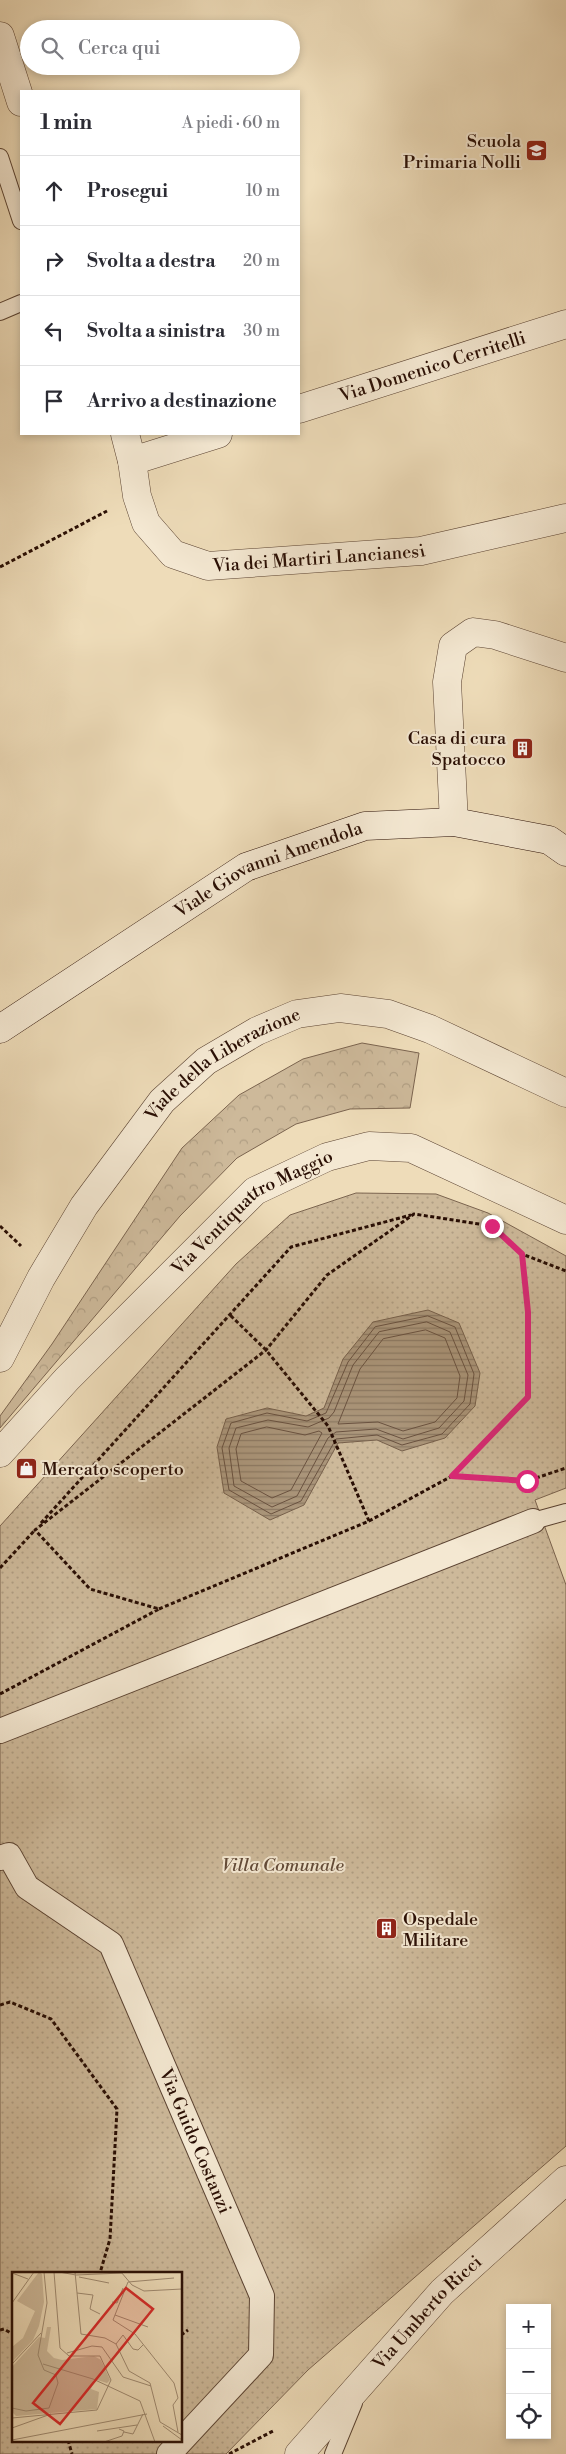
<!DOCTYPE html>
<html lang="it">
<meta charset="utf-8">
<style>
body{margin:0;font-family:"Libre Bodoni",serif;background:#f7f7f7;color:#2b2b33}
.controls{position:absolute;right:15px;bottom:15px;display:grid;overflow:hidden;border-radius:0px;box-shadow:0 2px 8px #0003}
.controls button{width:45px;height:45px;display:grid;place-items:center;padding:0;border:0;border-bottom:1px solid #e1e1e2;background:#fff;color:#2b2b33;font:25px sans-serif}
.stop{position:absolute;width:15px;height:15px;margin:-11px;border:4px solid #db2777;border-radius:50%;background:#fff}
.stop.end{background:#db2777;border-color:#fff;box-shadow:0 1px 5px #0008}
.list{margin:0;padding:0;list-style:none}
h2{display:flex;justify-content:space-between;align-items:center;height:65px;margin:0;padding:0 20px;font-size:21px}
h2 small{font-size:16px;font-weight:400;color:#7c7c81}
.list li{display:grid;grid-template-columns:32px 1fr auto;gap:15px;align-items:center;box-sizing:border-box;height:70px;padding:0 20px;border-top:1px solid #e1e1e2}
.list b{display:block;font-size:19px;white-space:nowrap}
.list em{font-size:16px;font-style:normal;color:#7c7c81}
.icon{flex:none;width:28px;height:28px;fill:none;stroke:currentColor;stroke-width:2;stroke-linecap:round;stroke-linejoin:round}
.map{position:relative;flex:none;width:566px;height:2454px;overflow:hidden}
.search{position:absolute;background:#fff;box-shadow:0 2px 8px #0003;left:20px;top:20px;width:280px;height:55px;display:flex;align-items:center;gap:12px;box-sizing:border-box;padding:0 18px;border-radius:28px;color:#7c7c81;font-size:19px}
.panel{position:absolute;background:#fff;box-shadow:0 2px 8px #0003;left:20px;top:90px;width:280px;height:345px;border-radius:0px}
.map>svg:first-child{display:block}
</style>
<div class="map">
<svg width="566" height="2454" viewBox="0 0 566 2454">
<defs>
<pattern id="forest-crowns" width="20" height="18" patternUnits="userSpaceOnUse" patternTransform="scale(1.25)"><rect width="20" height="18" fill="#cdb99a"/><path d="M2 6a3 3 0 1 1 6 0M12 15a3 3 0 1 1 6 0" fill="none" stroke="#b09e83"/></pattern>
<pattern id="park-dots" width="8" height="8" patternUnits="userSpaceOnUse" patternTransform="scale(1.25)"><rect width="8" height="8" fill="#cdb99a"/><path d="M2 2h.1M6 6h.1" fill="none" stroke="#b09e83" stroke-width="1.8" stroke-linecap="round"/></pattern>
<pattern id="water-rules" width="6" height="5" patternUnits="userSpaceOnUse" patternTransform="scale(1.25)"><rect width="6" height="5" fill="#ab967b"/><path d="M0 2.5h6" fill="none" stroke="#8b7963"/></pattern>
</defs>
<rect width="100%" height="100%" fill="#eedcb9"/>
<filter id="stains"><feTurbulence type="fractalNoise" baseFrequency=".004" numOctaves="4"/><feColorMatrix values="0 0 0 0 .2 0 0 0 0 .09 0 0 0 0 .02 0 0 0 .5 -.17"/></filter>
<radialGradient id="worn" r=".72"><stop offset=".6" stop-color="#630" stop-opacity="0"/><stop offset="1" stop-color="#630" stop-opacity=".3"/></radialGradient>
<path fill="url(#forest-crowns)" stroke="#7b644f" d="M 362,1043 L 419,1053 L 410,1108 L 350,1109 L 296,1124 L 237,1158 L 180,1216 L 0,1428 L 0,1416 L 52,1344 L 182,1148 L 239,1095 L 303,1059 Z"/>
<path fill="url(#park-dots)" stroke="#7b644f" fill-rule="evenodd" d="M 356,1193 L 436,1194 L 488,1213 L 566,1256 L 566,1488 L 535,1500 L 566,1585 L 566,2146 L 308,2370 L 226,2454 L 0,2454 L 0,1526 L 236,1264 L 290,1215 ZM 14,2273 L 181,2273 L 181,2440 L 14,2440 Z"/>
<path fill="url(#water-rules)" stroke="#77604b" d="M 428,1310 L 459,1323 L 480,1373 L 475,1406 L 445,1438 L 402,1451 L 377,1440 L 338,1443 L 304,1505 L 270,1520 L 224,1493 L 217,1447 L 226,1419 L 267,1408 L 306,1416 L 324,1408 L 343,1359 L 373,1322 Z"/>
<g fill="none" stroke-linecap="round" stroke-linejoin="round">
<path stroke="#6a5240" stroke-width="1" d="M 428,1316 L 455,1327 L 474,1374 L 470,1404 L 442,1434 L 402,1445 L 377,1435 L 336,1439 L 301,1501 L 271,1514 L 229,1490 L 222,1448 L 231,1423 L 267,1413 L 307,1421 L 326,1413 L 348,1362 L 375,1327 Z
M 427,1322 L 450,1332 L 468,1375 L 464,1401 L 439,1428 L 403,1439 L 376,1429 L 336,1432 L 328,1438 L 297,1496 L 272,1507 L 234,1486 L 229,1448 L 236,1428 L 268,1420 L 308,1427 L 329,1418 L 334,1412 L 353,1365 L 379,1332 Z
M 426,1330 L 445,1338 L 460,1376 L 457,1398 L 435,1422 L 403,1431 L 378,1422 L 338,1424 L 360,1369 L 383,1339 Z
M 267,1427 L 305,1435 L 319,1431 L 322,1433 L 291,1490 L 272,1498 L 241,1481 L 236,1449 L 241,1434 Z"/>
<defs>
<path id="service" d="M 0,157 L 21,221
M 0,312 L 21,303
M 533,1521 L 566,1512
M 333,2454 L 354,2403"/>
<g id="pedestrian">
<path d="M 0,1731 L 533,1521"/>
<path id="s1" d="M 0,1858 L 9,1855 L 27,1887 L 111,1944 L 262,2296 L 261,2355 L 169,2454"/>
</g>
<g id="minor">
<path d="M 0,36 L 21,102"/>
<path id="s2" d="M 299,409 L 566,324"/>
<path id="s3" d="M 125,434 L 132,461 L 137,496 L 146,523 L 173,554 L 208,566 L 421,551 L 566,518"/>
<path d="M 132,461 L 218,434"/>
<path d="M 454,822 L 447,682 L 453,646 L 473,632 L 495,635 L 566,658"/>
</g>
<g id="tertiary">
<path id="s4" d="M 0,1358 L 41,1278 L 84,1206 L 162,1101 L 206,1061 L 257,1031 L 297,1014 L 340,1008 L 388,1014 L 430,1029 L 566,1093"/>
<path id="s5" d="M 0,1453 L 67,1379 L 255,1191 L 327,1157 L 369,1146 L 411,1148 L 566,1220"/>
<path id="s6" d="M 299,2454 L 442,2292 L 566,2180"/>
</g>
<g id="secondary">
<path id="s7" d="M 0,1029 L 246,867 L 365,826 L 454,822 L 549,840 L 566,852"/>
</g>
</defs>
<use href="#service" stroke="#5a4231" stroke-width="18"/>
<use href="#pedestrian" stroke="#5a4231" stroke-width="26"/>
<use href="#minor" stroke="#5a4231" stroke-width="29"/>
<use href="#tertiary" stroke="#5a4231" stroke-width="29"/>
<use href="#secondary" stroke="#290e04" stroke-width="29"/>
<path stroke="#290e04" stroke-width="3" stroke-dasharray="4 2.5" stroke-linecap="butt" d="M 0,567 L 107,511
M 0,1226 L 21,1246
M 452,1477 L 527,1481 L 566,1468
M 369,1521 L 452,1476 L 528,1397 L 528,1312 L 522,1254 L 566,1271
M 41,1523 L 291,1247 L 411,1215
M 0,1568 L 35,1530
M 159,1609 L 369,1521 L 328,1426 L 266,1350 L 230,1315
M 0,1694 L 159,1609 L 90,1589 L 35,1530 L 266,1350 L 327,1275 L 414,1214 L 492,1226 L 522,1254
M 0,2005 L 10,2002 L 51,2019 L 117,2109 L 110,2239 L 100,2273
M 0,2330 L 4,2329 L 14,2335
M 181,2335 L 188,2330
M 68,2440 L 72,2454
M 229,2454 L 273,2431"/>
<use href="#service" stroke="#f4e8d2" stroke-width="16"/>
<use href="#pedestrian" stroke="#f4e8d2" stroke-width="24"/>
<use href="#minor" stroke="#f4e8d2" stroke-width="28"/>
<use href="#tertiary" stroke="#f4e8d2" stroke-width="28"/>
<use href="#secondary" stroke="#f4e8d2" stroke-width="28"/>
</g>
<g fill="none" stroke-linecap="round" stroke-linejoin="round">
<path stroke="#db2777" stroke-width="6" d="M 492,1226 L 522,1254 L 528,1312 L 528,1397 L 452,1476 L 527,1481"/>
</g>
<defs>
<symbol id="school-square" viewBox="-11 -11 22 22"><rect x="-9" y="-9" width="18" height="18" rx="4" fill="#8f2418" stroke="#f4e8d2"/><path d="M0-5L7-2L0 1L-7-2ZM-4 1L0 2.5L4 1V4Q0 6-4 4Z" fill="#fff"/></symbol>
<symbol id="building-square" viewBox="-11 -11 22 22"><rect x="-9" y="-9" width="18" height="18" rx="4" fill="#8f2418" stroke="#f4e8d2"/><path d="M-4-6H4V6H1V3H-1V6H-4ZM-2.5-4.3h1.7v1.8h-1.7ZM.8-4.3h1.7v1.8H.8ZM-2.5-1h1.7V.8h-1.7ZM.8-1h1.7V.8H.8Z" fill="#fff"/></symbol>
<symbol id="shop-square" viewBox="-11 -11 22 22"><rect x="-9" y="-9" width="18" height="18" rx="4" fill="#8f2418" stroke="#f4e8d2"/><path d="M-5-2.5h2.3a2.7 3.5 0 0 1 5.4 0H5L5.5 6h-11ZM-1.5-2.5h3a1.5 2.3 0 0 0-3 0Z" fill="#fff"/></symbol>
</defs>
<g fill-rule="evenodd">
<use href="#school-square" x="524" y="138" width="25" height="25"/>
<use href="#building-square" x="510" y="736" width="25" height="25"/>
<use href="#shop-square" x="14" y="1456" width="25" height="25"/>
<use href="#building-square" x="374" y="1916" width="25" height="25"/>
</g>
<g text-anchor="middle" stroke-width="4" stroke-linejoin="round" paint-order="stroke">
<g font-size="18" fill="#290e04" stroke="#f4e8d2" text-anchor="end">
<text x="521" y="147">Scuola<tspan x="521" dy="21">Primaria Nolli</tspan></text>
<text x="506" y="744">Casa di cura<tspan x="506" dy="21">Spatocco</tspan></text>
<text x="42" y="1475" text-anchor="start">Mercato scoperto</text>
<text x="403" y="1925" text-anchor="start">Ospedale<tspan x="403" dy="21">Militare</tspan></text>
</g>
<g font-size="18" fill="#290e04" stroke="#f4e8d2">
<text dy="6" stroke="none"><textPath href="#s2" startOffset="140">Via Domenico Cerritelli</textPath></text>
<text dy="6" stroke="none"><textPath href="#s3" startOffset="281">Via dei Martiri Lancianesi</textPath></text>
<text dy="6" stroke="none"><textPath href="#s7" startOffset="314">Viale Giovanni Amendola</textPath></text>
<text dy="6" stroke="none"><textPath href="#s4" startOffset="376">Viale della Liberazione</textPath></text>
<text dy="6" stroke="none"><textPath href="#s5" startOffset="351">Via Ventiquattro Maggio</textPath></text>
<text dy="6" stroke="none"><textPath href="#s1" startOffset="362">Via Guido Costanzi</textPath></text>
<text dy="6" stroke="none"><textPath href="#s6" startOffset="191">Via Umberto Ricci</textPath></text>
</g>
<g font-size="18" font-style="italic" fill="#624a38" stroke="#f4e8d2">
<text x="283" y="1871">Villa Comunale</text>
</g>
</g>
<g transform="translate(12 2272)">
<rect width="170" height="170" fill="#eedcb9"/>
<path d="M 27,0 L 30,2 L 32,30 L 27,54 L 21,68 L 0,90 L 0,75 L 11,66 L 23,39 L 5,29 ZM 35,55 L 39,55 L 35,79 L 42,86 L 50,88 L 82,84 L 89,88 L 98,108 L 95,111 L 82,107 L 79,117 L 87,120 L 85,137 L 4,144 L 0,140 L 0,95 L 27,65 L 33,66 Z" fill="#cdb99a"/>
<path fill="none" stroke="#9f8a71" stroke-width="1" d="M 47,0 L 64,3 L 110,1M 63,0 L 69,62 L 93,66 L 104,72 L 117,99 L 138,111 L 148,150 L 170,163M 109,0 L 120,13 L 132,19 L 170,17M 0,1 L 16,7M 67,5 L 97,11M 116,10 L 101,48 L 123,62 L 162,111 L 166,126 L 161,133 L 166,160M 116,10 L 162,6M 65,21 L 81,23 L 78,37 L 88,42M 100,30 L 105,31 L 111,16M 0,31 L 22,0M 103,43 L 136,55M 104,72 L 111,63 L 121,77 L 126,78 L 131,73M 55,81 L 80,74 L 90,75 L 111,105 L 139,114M 0,92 L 29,61M 31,92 L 81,107 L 128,129 L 143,170M 0,136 L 14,139 L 37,136 L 46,111 L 44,103 L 32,98 L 26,83 L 35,31 L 32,0M 0,146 L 85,138 L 99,108 L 88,84 L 57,84 L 48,76 L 42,0M 151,154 L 170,168M 0,156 L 39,142M 85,159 L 125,153M 112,160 L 121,162 L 131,142M 0,168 L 135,142M 92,170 L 110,164 L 112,159 L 107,157"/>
<path fill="#d62828" fill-opacity="0.15" stroke="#d62828" stroke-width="2.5" d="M 114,16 L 141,37 L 48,152 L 21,131 Z"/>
<rect width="170" height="170" fill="none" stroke="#290e04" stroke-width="2.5"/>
</g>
<rect width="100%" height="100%" filter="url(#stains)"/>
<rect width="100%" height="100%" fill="url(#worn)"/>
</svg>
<div class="controls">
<button>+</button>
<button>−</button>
<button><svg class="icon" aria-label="locate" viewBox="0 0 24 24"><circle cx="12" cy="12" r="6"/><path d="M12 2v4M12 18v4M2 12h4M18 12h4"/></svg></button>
</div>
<div class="stop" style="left:527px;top:1481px"></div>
<div class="stop end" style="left:492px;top:1226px"></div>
<div class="search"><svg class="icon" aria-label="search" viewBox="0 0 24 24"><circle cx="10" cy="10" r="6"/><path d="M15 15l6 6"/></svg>Cerca qui</div>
<section class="panel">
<h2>1 min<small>A piedi · 60 m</small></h2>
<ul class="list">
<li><svg class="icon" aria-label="ahead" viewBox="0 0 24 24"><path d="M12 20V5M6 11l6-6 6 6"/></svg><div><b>Prosegui</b></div><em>10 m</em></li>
<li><svg class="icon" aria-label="right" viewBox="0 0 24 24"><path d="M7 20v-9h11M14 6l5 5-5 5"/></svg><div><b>Svolta a destra</b></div><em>20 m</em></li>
<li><svg class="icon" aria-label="left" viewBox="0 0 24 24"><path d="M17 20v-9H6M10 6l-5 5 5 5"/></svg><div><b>Svolta a sinistra</b></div><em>30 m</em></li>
<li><svg class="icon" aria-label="arrive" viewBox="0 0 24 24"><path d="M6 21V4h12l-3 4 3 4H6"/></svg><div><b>Arrivo a destinazione</b></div></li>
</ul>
</section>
</div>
